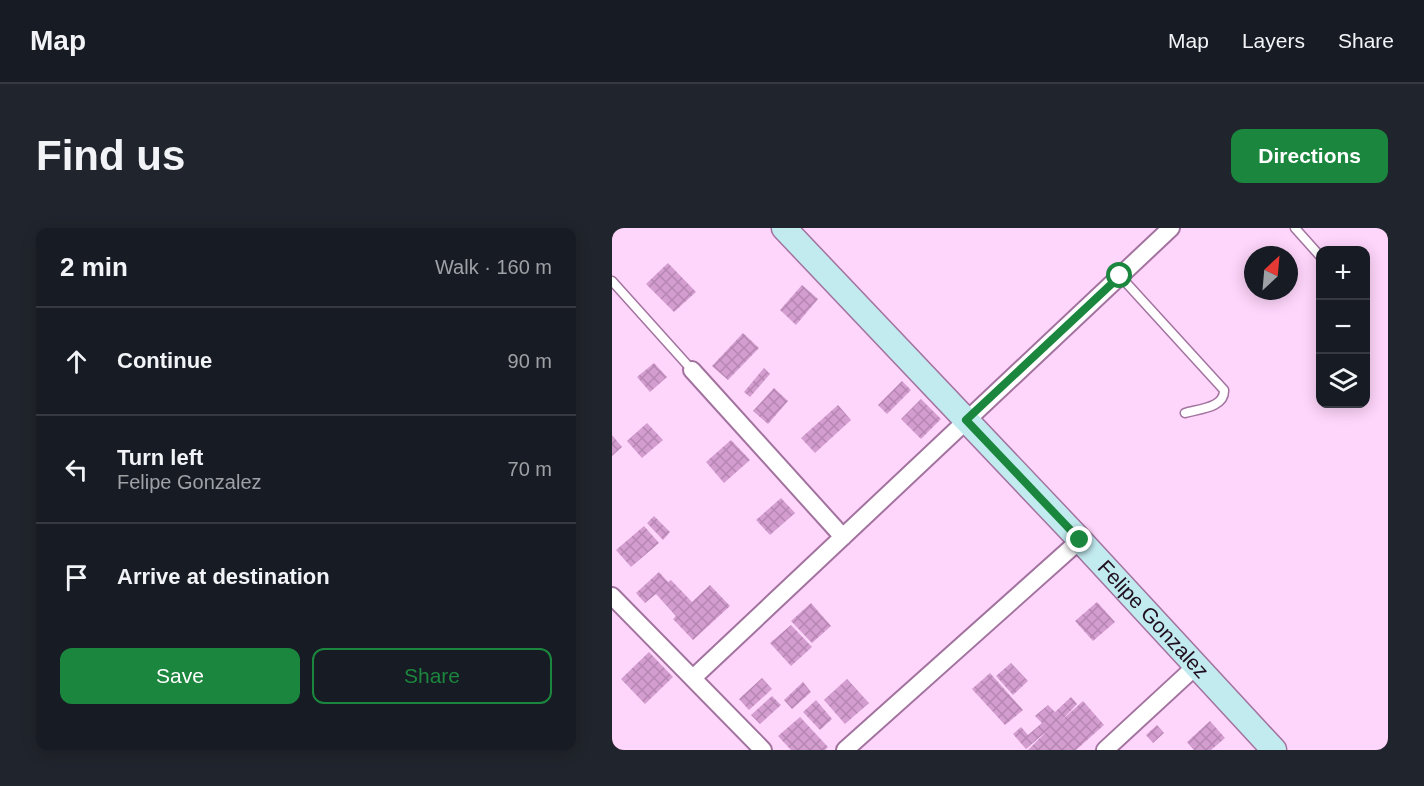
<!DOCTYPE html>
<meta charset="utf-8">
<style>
body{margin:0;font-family:Arial,sans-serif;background:#20242c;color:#f1f3f6}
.controls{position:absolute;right:18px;top:18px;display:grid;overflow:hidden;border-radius:12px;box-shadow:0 3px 15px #0003}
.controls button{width:54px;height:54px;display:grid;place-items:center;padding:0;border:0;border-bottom:2px solid #363941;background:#171b24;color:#f1f3f6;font:30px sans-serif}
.compass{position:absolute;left:632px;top:18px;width:54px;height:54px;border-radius:50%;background:#171b24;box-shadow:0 3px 15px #0003;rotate:26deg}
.stop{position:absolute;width:18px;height:18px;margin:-14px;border:4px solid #1b863d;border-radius:50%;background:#fff}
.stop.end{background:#1b863d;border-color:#fff;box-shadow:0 2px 6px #0008}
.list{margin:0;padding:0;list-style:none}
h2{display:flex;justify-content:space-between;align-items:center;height:78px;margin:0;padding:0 24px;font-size:26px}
h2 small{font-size:20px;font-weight:400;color:#9ea1a6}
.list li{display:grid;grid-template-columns:39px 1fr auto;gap:18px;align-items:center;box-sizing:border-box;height:108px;padding:0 24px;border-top:2px solid #363941}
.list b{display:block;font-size:22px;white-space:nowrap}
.list p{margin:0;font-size:20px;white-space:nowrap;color:#9ea1a6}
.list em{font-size:20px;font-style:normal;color:#9ea1a6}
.actions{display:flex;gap:12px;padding:18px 24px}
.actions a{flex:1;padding:14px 0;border:2px solid #1b863d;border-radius:12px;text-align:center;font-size:21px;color:#1b863d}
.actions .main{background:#1b863d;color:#fff}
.icon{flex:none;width:33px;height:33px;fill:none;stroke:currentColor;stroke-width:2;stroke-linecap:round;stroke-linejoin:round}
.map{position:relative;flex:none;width:776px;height:522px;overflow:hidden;border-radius:12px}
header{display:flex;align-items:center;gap:36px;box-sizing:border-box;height:84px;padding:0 30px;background:#171b24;border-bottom:2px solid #363941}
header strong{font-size:28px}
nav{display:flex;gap:33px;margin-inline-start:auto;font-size:21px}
.intro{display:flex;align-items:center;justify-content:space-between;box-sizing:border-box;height:144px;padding:0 36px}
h1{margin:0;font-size:42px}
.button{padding:15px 27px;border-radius:12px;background:#1b863d;color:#fff;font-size:21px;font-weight:700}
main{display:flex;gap:36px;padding:0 36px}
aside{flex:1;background:#171b24;border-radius:12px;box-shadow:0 3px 15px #0003}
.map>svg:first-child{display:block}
</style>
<header>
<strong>Map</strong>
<nav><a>Map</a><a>Layers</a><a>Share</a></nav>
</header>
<div class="intro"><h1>Find us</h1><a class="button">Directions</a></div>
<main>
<aside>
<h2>2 min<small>Walk · 160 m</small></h2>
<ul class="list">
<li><svg class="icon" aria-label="ahead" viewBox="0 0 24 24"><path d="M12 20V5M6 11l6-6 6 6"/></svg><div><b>Continue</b></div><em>90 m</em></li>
<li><svg class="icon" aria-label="left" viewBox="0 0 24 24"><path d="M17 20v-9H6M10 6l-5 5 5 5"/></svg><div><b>Turn left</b><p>Felipe Gonzalez</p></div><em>70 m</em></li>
<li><svg class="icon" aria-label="arrive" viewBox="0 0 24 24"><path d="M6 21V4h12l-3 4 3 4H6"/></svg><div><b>Arrive at destination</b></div></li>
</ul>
<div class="actions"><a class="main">Save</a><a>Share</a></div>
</aside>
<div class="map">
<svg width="776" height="522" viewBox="0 0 776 522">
<defs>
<pattern id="building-cross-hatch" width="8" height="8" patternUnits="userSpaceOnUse" patternTransform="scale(1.5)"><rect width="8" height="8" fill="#d49dd0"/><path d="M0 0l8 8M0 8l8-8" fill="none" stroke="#b686b2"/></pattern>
</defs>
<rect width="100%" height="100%" fill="#fed5fb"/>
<path fill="url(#building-cross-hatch)" d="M 56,35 L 84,64 L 62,84 L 34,56 Z
M 190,57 L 206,71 L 184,97 L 168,82 Z
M 131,105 L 147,120 L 116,152 L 100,138 Z
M 42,135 L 55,149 L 38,164 L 25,149 Z
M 152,140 L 158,146 L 138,169 L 132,164 Z
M 290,153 L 299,162 L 275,186 L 266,177 Z
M 162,160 L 176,173 L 156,196 L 141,183 Z
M 309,171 L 329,191 L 309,211 L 289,191 Z
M 226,177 L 239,192 L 203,225 L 189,210 Z
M 35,195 L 51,212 L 30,230 L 15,213 Z
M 0,207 L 10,219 L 0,228 Z
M 119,212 L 138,232 L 112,255 L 94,234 Z
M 169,270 L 183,285 L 158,307 L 144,292 Z
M 42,288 L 58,304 L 51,312 L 35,295 Z
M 32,298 L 47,315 L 19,339 L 4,322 Z
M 47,344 L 56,354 L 59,352 L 80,374 L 98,357 L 118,378 L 81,412 L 61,391 L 64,388 L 44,366 L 33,375 L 24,365 Z
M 485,374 L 503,394 L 481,413 L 463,393 Z
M 199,375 L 219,398 L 200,415 L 179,393 Z
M 179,397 L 200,419 L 179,438 L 158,415 Z
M 37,424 L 61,449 L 33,476 L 9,451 Z
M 399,435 L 416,453 L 401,467 L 384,448 Z
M 378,445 L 411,482 L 393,497 L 360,461 Z
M 150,450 L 160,461 L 137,482 L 127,471 Z
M 235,451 L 257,475 L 233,496 L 212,472 Z
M 191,454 L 199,464 L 180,481 L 172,472 Z
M 160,468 L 169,477 L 148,496 L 139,487 Z
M 459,469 L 465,476 L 450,492 L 471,473 L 492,497 L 464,522 L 416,522 L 436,502 L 414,521 L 401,506 L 409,499 L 416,507 L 430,495 L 423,488 L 436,477 L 443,484 Z
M 204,472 L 220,491 L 208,502 L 191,484 Z
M 188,489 L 216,519 L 213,522 L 179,522 L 166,508 Z
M 598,493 L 613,510 L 599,522 L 582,522 L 575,514 Z
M 545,497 L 552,505 L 541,515 L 534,507 Z"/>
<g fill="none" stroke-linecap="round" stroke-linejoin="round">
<defs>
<path id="lane" d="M 683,0 L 708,28
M 508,48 L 612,162 C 613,180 586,181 573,185
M 0,53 L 80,142"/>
<path id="street" d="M 80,142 L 231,309
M 0,368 L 151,522
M 81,450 L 559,0
M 233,522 L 468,312
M 493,522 L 584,438"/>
<g id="secondary">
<path id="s1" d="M 172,0 L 468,312 L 662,522"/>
</g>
</defs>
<use href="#lane" stroke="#a2739f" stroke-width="11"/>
<use href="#street" stroke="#a2739f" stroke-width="20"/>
<use href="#secondary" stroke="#a2739f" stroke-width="27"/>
<use href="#lane" stroke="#fff" stroke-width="8"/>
<use href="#street" stroke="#fff" stroke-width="16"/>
<use href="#secondary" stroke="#c2ebf0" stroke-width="24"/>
</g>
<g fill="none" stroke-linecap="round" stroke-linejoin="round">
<path stroke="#1b863d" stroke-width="8" d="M 468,312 L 354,192 L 508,48"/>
</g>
<g text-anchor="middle" stroke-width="4.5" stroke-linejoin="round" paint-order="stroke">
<g font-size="21" fill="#1f0e1e" stroke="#fed5fb">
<text dy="7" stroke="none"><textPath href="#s1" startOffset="538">Felipe Gonzalez</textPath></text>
</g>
</g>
</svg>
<div class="controls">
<button>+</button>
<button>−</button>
<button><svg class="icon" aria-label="layers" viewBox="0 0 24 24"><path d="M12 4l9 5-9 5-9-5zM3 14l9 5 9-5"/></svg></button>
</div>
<svg class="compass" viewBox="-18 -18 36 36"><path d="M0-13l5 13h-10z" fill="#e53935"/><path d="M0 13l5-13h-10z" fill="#9ea1a6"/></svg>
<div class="stop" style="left:508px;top:48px"></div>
<div class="stop end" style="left:468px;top:312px"></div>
</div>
</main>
